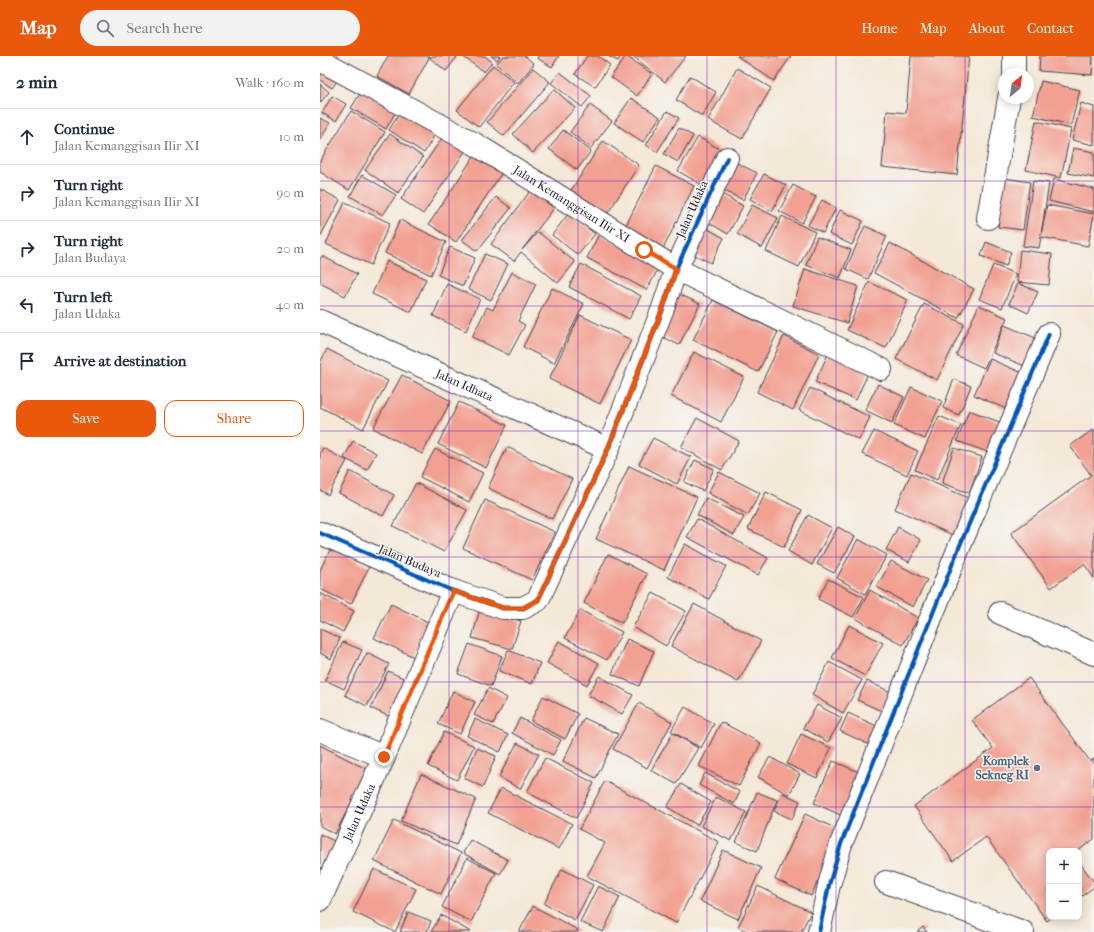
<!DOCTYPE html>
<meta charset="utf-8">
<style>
body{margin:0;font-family:"IM FELL French Canon",serif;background:#f2f2f3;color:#1f2937}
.controls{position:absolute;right:12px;bottom:12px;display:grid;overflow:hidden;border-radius:8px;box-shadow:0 2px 10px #0003}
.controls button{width:36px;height:36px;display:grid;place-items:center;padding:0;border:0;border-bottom:1px solid #e0e1e3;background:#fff;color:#1f2937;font:20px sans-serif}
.compass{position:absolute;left:678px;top:12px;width:36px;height:36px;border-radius:50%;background:#fff;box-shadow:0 2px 10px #0003;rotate:29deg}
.stop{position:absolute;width:12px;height:12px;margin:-9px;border:3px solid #ea580c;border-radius:50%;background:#fff}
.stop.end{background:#ea580c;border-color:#fff;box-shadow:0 1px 4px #0008}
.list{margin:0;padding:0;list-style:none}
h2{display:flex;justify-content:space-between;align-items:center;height:52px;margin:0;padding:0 16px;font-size:17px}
h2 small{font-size:13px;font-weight:400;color:#747a83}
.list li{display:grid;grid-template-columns:26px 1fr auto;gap:12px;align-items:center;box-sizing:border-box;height:56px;padding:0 16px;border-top:1px solid #e0e1e3}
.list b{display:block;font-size:15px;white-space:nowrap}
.list p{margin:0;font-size:13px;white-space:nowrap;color:#747a83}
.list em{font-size:13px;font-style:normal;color:#747a83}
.actions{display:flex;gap:8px;padding:12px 16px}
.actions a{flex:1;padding:9px 0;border:1px solid #ea580c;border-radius:12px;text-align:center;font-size:14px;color:#ea580c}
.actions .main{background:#ea580c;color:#fff}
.icon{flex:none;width:22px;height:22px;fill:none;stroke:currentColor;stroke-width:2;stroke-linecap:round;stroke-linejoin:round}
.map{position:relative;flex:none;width:774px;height:876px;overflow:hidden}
header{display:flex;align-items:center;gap:24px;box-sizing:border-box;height:56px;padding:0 20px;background:#ea580c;color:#fff}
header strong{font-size:19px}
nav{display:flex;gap:22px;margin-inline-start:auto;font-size:14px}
.search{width:280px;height:36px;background:#f2f2f3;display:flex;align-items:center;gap:10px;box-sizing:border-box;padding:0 14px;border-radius:22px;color:#747a83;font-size:15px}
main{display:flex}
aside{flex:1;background:#fff}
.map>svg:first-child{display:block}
</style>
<header>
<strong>Map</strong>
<div class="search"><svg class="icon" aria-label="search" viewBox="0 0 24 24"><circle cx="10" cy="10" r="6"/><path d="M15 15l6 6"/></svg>Search here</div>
<nav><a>Home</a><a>Map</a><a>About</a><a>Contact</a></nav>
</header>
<main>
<aside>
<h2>2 min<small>Walk · 160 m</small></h2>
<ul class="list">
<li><svg class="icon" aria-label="ahead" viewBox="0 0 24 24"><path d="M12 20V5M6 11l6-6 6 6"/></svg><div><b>Continue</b><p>Jalan Kemanggisan Ilir XI</p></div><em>10 m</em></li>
<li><svg class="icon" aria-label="right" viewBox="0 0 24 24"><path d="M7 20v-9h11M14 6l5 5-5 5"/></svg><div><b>Turn right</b><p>Jalan Kemanggisan Ilir XI</p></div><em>90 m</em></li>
<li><svg class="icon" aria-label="right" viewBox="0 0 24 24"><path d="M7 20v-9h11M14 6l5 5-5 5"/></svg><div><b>Turn right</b><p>Jalan Budaya</p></div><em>20 m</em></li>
<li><svg class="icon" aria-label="left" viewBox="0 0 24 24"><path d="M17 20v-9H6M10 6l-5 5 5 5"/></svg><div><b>Turn left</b><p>Jalan Udaka</p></div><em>40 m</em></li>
<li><svg class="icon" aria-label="arrive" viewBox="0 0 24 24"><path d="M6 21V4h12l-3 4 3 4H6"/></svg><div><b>Arrive at destination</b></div></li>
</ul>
<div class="actions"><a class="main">Save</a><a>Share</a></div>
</aside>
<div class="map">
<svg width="774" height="876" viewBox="0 0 774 876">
<rect width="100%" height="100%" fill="#f6f6f2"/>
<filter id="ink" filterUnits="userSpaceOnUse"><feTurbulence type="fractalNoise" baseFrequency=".025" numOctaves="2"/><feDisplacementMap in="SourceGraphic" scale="8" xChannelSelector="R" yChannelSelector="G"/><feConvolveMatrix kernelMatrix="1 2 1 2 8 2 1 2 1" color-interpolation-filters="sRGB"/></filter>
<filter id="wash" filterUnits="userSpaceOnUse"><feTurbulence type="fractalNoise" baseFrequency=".012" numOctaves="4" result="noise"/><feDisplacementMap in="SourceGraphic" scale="16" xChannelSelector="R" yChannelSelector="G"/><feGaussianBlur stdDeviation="0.9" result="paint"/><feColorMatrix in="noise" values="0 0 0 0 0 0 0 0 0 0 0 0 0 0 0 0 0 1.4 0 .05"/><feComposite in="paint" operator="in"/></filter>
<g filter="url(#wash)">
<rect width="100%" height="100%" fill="#f4e8d7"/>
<g id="blocks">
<path fill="#f2a091" d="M 68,0 L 110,0 L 89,38 L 57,20 Z
M 112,0 L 135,0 L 137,1 L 126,15 L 110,2 Z
M 142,0 L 165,0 L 172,6 L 164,16 Z
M 171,0 L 180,0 L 177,4 Z
M 183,0 L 205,0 L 214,8 L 198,27 L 176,8 Z
M 218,0 L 239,0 L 232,11 L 217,2 Z
M 267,0 L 278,0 L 290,9 L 275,31 L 255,18 Z
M 288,0 L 301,0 L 298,5 Z
M 306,0 L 332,18 L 317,40 L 291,21 Z
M 313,0 L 366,0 L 345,26 Z
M 417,0 L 471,0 L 454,25 Z
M 591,0 L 649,0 L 637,119 L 562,111 L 567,55 L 586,57 Z
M 720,0 L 773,0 L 772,19 L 719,15 Z
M 173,9 L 194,26 L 159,71 L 137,54 Z
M 213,12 L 230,26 L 184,80 L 167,66 Z
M 417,12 L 451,32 L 422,83 L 388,64 Z
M 0,15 L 20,21 L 12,32 L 0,24 Z
M 240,16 L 271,40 L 262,51 L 231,27 Z
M 370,20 L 396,36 L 382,60 L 356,44 Z
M 721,25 L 760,34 L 751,69 L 713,60 Z
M 0,28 L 9,36 L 0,47 Z
M 234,33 L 255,52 L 213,97 L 193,78 Z
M 42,35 L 76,55 L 66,73 L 31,52 Z
M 12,40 L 26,48 L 16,65 L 2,57 Z
M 311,42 L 340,61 L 323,86 L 294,67 Z
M 761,47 L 774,51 L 774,89 L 752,84 Z
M 270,49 L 292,65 L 271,92 L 250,76 Z
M 31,55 L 65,76 L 29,134 L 0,116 L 0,105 Z
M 81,55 L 116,77 L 104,97 L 69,74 Z
M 347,55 L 359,62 L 337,96 L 326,89 Z
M 0,62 L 10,67 L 0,84 Z
M 716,65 L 751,73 L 741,122 L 706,114 Z
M 359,72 L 373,80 L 358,106 L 344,98 Z
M 243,74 L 271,95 L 257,114 L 229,93 Z
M 70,78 L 103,101 L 78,137 L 45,114 Z
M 124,79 L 146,94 L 103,158 L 81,143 Z
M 378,81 L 407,97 L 387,132 L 358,115 Z
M 283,85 L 319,109 L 282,166 L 246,142 Z
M 753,92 L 774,96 L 774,122 L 748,117 Z
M 156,97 L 183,115 L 136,186 L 109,168 Z
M 415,106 L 437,117 L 423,144 L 401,133 Z
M 336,110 L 374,130 L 342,195 L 303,175 Z
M 444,118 L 466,129 L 452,155 L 430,143 Z
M 42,119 L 76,139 L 63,159 L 30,140 Z
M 685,122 L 710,126 L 703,174 L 678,171 Z
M 734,123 L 774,133 L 774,156 L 729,145 Z
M 713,125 L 729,127 L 721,179 L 727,149 L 774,158 L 768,190 L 721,181 L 719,192 L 703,190 Z
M 473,129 L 496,141 L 482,167 L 459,155 Z
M 0,133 L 20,144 L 0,181 Z
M 211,134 L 234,152 L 202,194 L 218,176 L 255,206 L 238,227 L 201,196 L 194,205 L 171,188 Z
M 402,138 L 423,150 L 408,178 L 386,165 Z
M 176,141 L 191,152 L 157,195 L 142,184 Z
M 502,144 L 516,152 L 503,177 L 488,169 Z
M 25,146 L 70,167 L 51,209 L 6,188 Z
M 432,149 L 458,162 L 442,192 L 417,178 Z
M 520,154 L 543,165 L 532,189 L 509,178 Z
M 249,157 L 275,178 L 258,199 L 232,179 Z
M 462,160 L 495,176 L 479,211 L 446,195 Z
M 80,164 L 126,186 L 111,219 L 65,197 Z
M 545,170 L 567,180 L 548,223 L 526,213 Z
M 386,172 L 404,182 L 391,207 L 373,198 Z
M 279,178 L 340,209 L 327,234 L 267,202 Z
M 497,181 L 531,194 L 520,222 L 486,209 Z
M 666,186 L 691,196 L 686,210 L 661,200 Z
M 570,187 L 654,233 L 638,262 L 554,217 Z
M 130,191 L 155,202 L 143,230 L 118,219 Z
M 700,194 L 732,198 L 729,229 L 697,226 Z
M 165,198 L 188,208 L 171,244 L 148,233 Z
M 2,200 L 37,218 L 25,240 L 0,227 L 0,203 Z
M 67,205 L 106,223 L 91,256 L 52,238 Z
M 261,208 L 321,240 L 309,263 L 249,231 Z
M 673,209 L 696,218 L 682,252 L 659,243 Z
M 485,213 L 538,230 L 527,267 L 473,250 Z
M 192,216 L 216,228 L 198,265 L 205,269 L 189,299 L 152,281 L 167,251 L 173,254 Z
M 549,226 L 588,244 L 566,292 L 527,274 Z
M 698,227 L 718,236 L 708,257 L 689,248 Z
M 127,228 L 160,243 L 146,275 L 113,260 Z
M 232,232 L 264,248 L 234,307 L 203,291 Z
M 357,237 L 380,248 L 359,289 L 337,278 Z
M 393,244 L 458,276 L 438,316 L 373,284 Z
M 604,248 L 644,268 L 617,324 L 576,303 Z
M 659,249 L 687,262 L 664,312 L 636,299 Z
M 260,259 L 311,284 L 280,348 L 229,323 Z
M 684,269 L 723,285 L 712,313 L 673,297 Z
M 464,280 L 499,298 L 473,354 L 437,336 Z
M 7,293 L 68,325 L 43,373 L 0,351 L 0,307 Z
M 374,296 L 424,321 L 401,366 L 351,340 Z
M 509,296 L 549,315 L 536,344 L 495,326 Z
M 670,303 L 707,319 L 691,355 L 654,339 Z
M 82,319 L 131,345 L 102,398 L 53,372 Z
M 634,323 L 651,330 L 639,359 L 623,352 Z
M 558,328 L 584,341 L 572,367 L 545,354 Z
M 591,331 L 622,345 L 605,383 L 574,369 Z
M 490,332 L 550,361 L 539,384 L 479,354 Z
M 139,346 L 187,369 L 166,412 L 118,388 Z
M 649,354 L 684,368 L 673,398 L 637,385 Z
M 619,360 L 641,369 L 617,424 L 595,414 Z
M 377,362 L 419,385 L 402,414 L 361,391 Z
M 774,373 L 774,522 L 764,508 L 731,532 L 691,477 L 771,419 L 750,390 Z
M 554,375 L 598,395 L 587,419 L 542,398 Z
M 333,382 L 371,401 L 357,428 L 319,408 Z
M 33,385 L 56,397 L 47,414 L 24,402 Z
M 187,391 L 252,423 L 232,463 L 168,432 Z
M 3,392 L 27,405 L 8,439 L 0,434 L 0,397 Z
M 634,392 L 662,401 L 649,437 L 622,427 Z
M 115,393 L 163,417 L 149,446 L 100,421 Z
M 375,404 L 394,413 L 383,435 L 364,426 Z
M 309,410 L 377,441 L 344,514 L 276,483 Z
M 30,415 L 74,439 L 63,460 L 19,437 Z
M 399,416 L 440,437 L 428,459 L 388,437 Z
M 591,417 L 653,444 L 637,481 L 575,453 Z
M 96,427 L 147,454 L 124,496 L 73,470 Z
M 446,436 L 482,454 L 464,491 L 428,473 Z
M 386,442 L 424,461 L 414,479 L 377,459 Z
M 165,444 L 235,476 L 212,524 L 143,492 Z
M 488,459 L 512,472 L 492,509 L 468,495 Z
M 377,463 L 448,502 L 438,519 L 367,481 Z
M 518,471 L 535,481 L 514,517 L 497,508 Z
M 578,471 L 601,484 L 589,506 L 566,494 Z
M 538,483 L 567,499 L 545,538 L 517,522 Z
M 365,488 L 406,510 L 389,543 L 348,521 Z
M 11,492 L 49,511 L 31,548 L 0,533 L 0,514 Z
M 288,498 L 327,518 L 302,567 L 264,547 Z
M 571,505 L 607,524 L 593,551 L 557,531 Z
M 508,523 L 544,541 L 533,561 L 498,543 Z
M 550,534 L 598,562 L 583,589 L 535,562 Z
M 0,537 L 34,555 L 23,576 L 0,564 Z
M 333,537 L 366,555 L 346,590 L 313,571 Z
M 71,548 L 110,567 L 94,601 L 54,582 Z
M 374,548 L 441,585 L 418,626 L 351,590 Z
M 160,553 L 201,565 L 192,593 L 152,582 Z
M 260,554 L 302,576 L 287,604 L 245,582 Z
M 529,569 L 563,587 L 545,620 L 512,602 Z
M 0,573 L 20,582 L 11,603 L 0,597 Z
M 307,583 L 334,595 L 319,630 L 292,618 Z
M 239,585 L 279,607 L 267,629 L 227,607 Z
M 23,586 L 42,594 L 24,633 L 5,624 Z
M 149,588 L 182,600 L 171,630 L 138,618 Z
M 188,594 L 220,607 L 212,628 L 179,615 Z
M 47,597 L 69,608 L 47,650 L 25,639 Z
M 509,606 L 542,624 L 523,657 L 492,639 Z
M 68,615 L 92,626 L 74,663 L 51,652 Z
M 279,620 L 313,639 L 302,658 L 268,639 Z
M 709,622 L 770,705 L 774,703 L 774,783 L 758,795 L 729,795 L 729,861 L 733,861 L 727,865 L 666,781 L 633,805 L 594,750 L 673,692 L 652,664 Z
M 547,625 L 573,637 L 564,656 L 537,644 Z
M 168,632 L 187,642 L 173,668 L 154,659 Z
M 133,635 L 155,646 L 140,678 L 118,668 Z
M 223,640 L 258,658 L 245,683 L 211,665 Z
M 319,647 L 352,666 L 327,712 L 293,693 Z
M 497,649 L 522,662 L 508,686 L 483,672 Z
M 365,651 L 394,668 L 381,692 L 351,675 Z
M 528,657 L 563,673 L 554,691 L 520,675 Z
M 200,662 L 241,684 L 233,699 L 192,677 Z
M 264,662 L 298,678 L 276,722 L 243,705 Z
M 155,663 L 188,679 L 180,696 L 147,680 Z
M 401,666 L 441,687 L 419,730 L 379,710 Z
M 124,676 L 154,690 L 137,724 L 108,710 Z
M 353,677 L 378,692 L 356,728 L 331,714 Z
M 481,678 L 511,692 L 497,722 L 467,708 Z
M 197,687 L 219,698 L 200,733 L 179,721 Z
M 0,689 L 48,714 L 15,778 L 0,770 Z
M 157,692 L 176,700 L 163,731 L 144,722 Z
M 450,701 L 480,718 L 469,739 L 438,721 Z
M 225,702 L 274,727 L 256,762 L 207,736 Z
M 513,705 L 544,718 L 525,761 L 494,747 Z
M 385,717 L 420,736 L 414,748 L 379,729 Z
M 101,718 L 156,743 L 136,789 L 81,765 Z
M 285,725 L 399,786 L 356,867 L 267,820 L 285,787 L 259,773 Z
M 361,728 L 391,746 L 377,769 L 347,751 Z
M 181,732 L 252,768 L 239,793 L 168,757 Z
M 437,736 L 457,744 L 437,795 L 416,786 Z
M 462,737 L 480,745 L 472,763 L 454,755 Z
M 396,741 L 426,756 L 411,785 L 381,770 Z
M 485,758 L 521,775 L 491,840 L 455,823 Z
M 74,764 L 141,797 L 121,838 L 54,805 Z
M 0,778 L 16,786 L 0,815 Z
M 150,784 L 188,804 L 180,818 L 143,797 Z
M 403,794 L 441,812 L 418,863 L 380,845 Z
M 147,802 L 176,817 L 151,866 L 122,851 Z
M 759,806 L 774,826 L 774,831 L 759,842 Z
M 54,813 L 96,833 L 75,876 L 33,856 Z
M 242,813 L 273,829 L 255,864 L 224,848 Z
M 278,830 L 300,841 L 283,876 L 260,866 Z
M 438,830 L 491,856 L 481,876 L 428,876 L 418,871 Z
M 213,850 L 258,874 L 257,876 L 199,876 Z
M 88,856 L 111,865 L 107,876 L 80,876 Z
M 121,859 L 151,876 L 111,876 Z
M 603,871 L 607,876 L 597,876 Z"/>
</g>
</g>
<g filter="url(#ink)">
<use href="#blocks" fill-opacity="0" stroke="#424052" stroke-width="1"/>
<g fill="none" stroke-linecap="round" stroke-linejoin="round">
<defs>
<g id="minor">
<path id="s1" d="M 0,4 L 155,88 L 356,213 L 561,313"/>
<path d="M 694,18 L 694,0"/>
<path d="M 668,162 L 689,42"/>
<path id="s2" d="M 0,265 L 288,393"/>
<path d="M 0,477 L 133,535 L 183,552 L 203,552 L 218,544 L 288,393 L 343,252 L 356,213 L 407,102"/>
<path d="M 680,557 L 774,598"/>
<path d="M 0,674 L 64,701"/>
<path d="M 566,826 L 703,876"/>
<path id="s3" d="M 0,844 L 64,701 L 133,535"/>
<path d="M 499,876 L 509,829 L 521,788 L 638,494 L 729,278"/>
</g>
</defs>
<use href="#minor" stroke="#424052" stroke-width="24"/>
<use href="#minor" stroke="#fff" stroke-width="22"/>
<defs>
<path id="cycleway" d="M 0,477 L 133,535 L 183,552 L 203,552 L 218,544 L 288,393 L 343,252 L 356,213 L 407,102
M 499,876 L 509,829 L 521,788 L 638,494 L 729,278"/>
</defs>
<use href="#cycleway" stroke="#f6f6f2" stroke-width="6"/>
<use href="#cycleway" stroke="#0057b8" stroke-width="4"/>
</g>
</g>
<g fill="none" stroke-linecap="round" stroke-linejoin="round" filter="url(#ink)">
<path stroke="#ea580c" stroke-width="5" d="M 64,701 L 133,535 L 183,552 L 203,552 L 218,544 L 288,393 L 343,252 L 356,213 L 324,194"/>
</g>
<path fill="none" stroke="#7b2cbf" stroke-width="1" stroke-opacity="0.55" d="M 129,0 L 129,876M 258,0 L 258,876M 387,0 L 387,876M 516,0 L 516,876M 645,0 L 645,876M 0,125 L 774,125M 0,250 L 774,250M 0,375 L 774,375M 0,501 L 774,501M 0,626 L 774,626M 0,751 L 774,751"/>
<circle fill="#5c6f8a" stroke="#f6f6f2" stroke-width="1.5" cx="717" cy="712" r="4"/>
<g text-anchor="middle" stroke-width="3" stroke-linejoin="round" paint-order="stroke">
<g font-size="12" fill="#22223b" stroke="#f6f6f2">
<text dy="4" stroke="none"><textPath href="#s1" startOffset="290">Jalan Kemanggisan Ilir XI</textPath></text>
<text transform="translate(372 153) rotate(-66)" y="4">Jalan Udaka</text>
<text dy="4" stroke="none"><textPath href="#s2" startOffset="158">Jalan Idhata</textPath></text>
<text transform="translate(90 505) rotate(23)" y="4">Jalan Budaya</text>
<text dy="4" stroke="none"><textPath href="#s3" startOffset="96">Jalan Udaka</textPath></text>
</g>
<g font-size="12" font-weight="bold" fill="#4e5e75" stroke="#f6f6f2" text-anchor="end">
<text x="709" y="709">Komplek<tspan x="709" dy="14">Sekneg RI</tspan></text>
</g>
</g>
</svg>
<div class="controls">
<button>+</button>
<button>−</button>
</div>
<svg class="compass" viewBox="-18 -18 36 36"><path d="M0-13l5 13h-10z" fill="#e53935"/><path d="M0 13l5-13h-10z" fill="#747a83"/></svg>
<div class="stop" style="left:324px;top:194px"></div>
<div class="stop end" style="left:64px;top:701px"></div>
</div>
</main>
